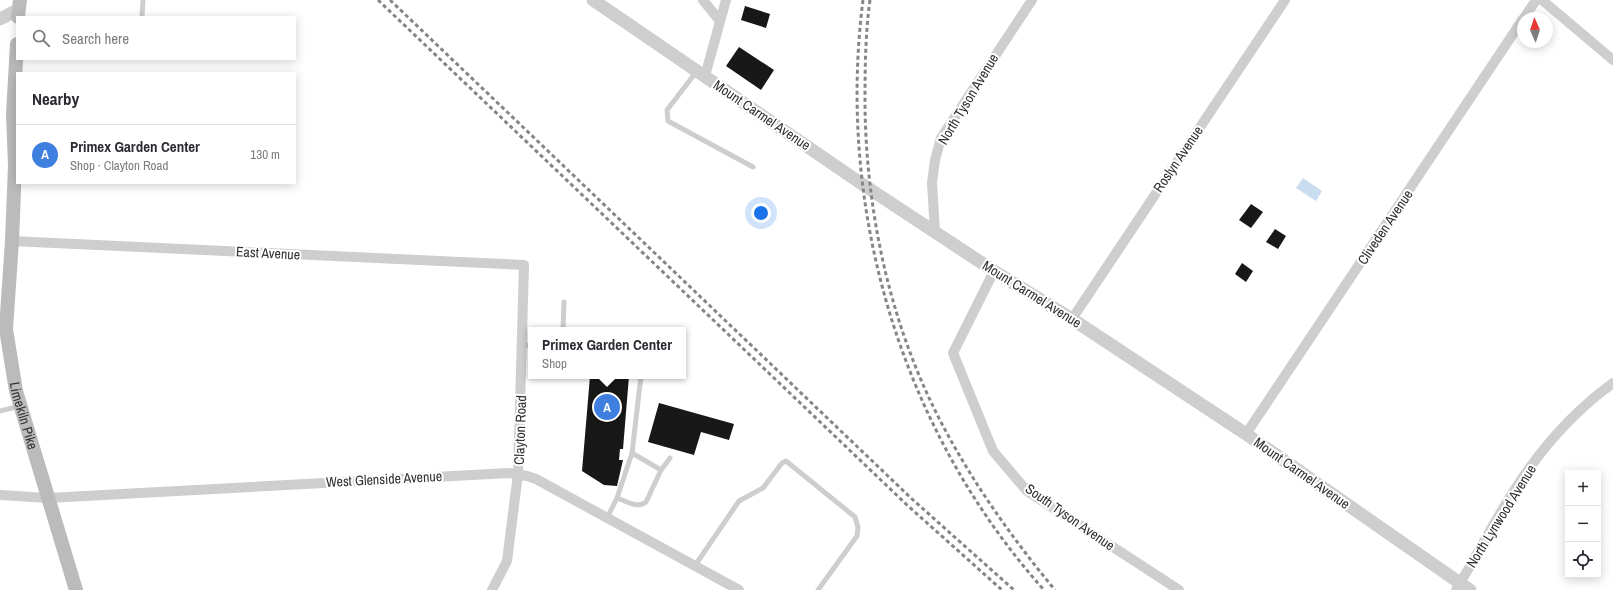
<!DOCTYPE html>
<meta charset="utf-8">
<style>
body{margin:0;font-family:"Archivo Narrow",sans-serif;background:#f2f2f3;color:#2b2b33}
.controls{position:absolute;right:12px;bottom:12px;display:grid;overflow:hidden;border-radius:0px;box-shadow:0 2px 10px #0003}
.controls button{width:36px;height:36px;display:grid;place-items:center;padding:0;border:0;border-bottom:1px solid #e1e1e2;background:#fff;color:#2b2b33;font:20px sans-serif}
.compass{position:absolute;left:1517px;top:12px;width:36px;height:36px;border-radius:50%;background:#fff;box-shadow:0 2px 10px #0003;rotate:357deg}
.you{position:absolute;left:761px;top:213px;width:14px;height:14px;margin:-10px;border:3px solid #fff;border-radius:50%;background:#1a73e8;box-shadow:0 0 0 6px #1a73e833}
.badge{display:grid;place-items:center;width:26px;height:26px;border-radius:50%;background:#f2342a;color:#fff;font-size:13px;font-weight:700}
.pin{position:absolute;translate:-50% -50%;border:2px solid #fff;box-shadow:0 1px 4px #0006}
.popup{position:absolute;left:528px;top:327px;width:158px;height:52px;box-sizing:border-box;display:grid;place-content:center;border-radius:0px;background:#fff;filter:drop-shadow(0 1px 3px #0005);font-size:13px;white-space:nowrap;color:#7c7c81}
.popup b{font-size:15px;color:#2b2b33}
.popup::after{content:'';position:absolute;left:50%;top:100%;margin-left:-8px;border:8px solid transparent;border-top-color:#fff}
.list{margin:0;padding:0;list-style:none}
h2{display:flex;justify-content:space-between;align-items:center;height:52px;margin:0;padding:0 16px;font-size:17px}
h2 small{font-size:13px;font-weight:400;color:#7c7c81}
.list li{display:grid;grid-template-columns:26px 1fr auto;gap:12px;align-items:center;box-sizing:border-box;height:60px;padding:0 16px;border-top:1px solid #e1e1e2}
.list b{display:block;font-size:15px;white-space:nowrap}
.list p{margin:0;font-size:13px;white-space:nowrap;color:#7c7c81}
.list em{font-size:13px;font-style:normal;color:#7c7c81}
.icon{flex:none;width:22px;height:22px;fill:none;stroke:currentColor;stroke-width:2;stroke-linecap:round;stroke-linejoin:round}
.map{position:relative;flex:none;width:1613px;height:590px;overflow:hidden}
.search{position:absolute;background:#fff;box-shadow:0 2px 10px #0003;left:16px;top:16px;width:280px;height:44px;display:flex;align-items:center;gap:10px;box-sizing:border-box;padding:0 14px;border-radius:0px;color:#7c7c81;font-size:15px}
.panel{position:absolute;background:#fff;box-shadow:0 2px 10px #0003;left:16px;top:72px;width:280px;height:112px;border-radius:0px}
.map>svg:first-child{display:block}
</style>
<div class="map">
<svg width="1613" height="590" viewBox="0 0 1613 590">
<rect width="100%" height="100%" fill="#fff"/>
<path fill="#cadcef" d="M 1303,178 L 1322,191 L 1316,201 L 1296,188 Z"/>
<path fill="#181818" d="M 745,6 L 770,14 L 766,28 L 741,20 Z
M 739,47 L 774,70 L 761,90 L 726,66 Z
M 1251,204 L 1263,212 L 1251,228 L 1239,220 Z
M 1275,229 L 1286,236 L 1278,249 L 1266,242 Z
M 1242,263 L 1253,271 L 1246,282 L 1235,274 Z
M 590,376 L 629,376 L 623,449 L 620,449 L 619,460 L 623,460 L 617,486 L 604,485 L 582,471 Z
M 659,403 L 734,424 L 729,440 L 701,432 L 694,455 L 648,442 Z"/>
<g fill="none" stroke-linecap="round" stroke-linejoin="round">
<path stroke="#cecece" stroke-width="5" d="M 142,17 L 143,0
M 697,71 L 667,110 L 668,121 L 753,167
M 563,330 L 564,302
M 522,345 L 531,346
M 0,411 L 20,406
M 661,470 L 670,458
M 617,498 C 626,501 637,509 646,502 L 661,470 L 632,453
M 607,518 L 617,498 L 632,453 L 641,376
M 694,567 L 739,501 L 763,488 L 782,463 L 786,461 L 855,517 L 858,527 L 857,536 L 818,590"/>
<path stroke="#cecece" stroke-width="10" d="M 703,0 L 720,21
M 1542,0 L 1613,60
M 1524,18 L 1536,0
M 705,76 L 726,0
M 935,232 L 932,183 L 935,160 L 941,138 L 1032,0
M 12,241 L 524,265 L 518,474 L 507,561 L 492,590
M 994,271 L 953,353 L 993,451 L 1027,491 L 1179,590
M 1072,319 L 1285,0
M 1246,434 L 1523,19
M 0,495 L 48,498 L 509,473 L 527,476 L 536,479 L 739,590
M 1456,590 C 1478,554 1497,515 1521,480 C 1546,443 1577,409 1613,383"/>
<path stroke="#cecece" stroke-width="13" d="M 593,0 L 862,184 L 994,271 L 1072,319 L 1246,434 L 1470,590
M 0,19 L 19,9"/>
<g stroke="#bbb" stroke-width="14">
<path d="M 18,17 L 20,0"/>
<path id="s1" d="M 17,44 L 13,114 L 15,166 L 12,241 L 6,329 L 16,391 L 76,590"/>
</g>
<path stroke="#868686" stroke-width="3" stroke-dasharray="4 3" stroke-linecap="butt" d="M 378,0 L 907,505 L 1002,590
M 390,0 L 912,499 L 1014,590
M 863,0 C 836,211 902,431 1044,590
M 870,0 C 865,36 865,72 865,109 C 867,217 891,327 942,424 C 973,483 1012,538 1055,590"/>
</g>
<g text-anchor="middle" stroke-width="4" stroke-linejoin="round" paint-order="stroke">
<g font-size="14" fill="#313131" stroke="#fff">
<text transform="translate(968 99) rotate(-59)" y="5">North Tyson Avenue</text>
<text transform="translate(762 115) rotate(34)" y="5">Mount Carmel Avenue</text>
<text transform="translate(1178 159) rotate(-56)" y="5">Roslyn Avenue</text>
<text transform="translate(1385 227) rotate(-56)" y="5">Cliveden Avenue</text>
<text transform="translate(268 253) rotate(3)" y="5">East Avenue</text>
<text transform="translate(1032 294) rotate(32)" y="5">Mount Carmel Avenue</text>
<text dy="5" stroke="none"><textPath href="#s1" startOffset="374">Limekiln Pike</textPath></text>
<text transform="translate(520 430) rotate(-88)" y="5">Clayton Road</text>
<text transform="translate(1302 473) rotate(35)" y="5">Mount Carmel Avenue</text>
<text transform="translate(384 479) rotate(-3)" y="5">West Glenside Avenue</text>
<text transform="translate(1501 516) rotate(-58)" y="5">North Lynwood Avenue</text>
<text transform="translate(1070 517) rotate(35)" y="5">South Tyson Avenue</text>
</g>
</g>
</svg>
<div class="controls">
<button>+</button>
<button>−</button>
<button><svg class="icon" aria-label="locate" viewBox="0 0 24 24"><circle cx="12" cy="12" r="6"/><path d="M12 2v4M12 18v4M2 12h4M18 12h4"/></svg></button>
</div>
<svg class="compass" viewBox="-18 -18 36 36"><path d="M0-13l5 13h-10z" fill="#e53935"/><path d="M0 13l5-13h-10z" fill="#7c7c81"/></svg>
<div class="you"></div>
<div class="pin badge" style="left:607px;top:407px;background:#3f7fe0">A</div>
<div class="popup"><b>Primex Garden Center</b>Shop</div>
<div class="search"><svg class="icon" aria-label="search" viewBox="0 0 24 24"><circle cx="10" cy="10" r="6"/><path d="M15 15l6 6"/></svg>Search here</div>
<section class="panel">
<h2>Nearby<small></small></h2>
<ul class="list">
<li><span class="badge" style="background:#3f7fe0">A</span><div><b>Primex Garden Center</b><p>Shop · Clayton Road</p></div><em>130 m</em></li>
</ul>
</section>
</div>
